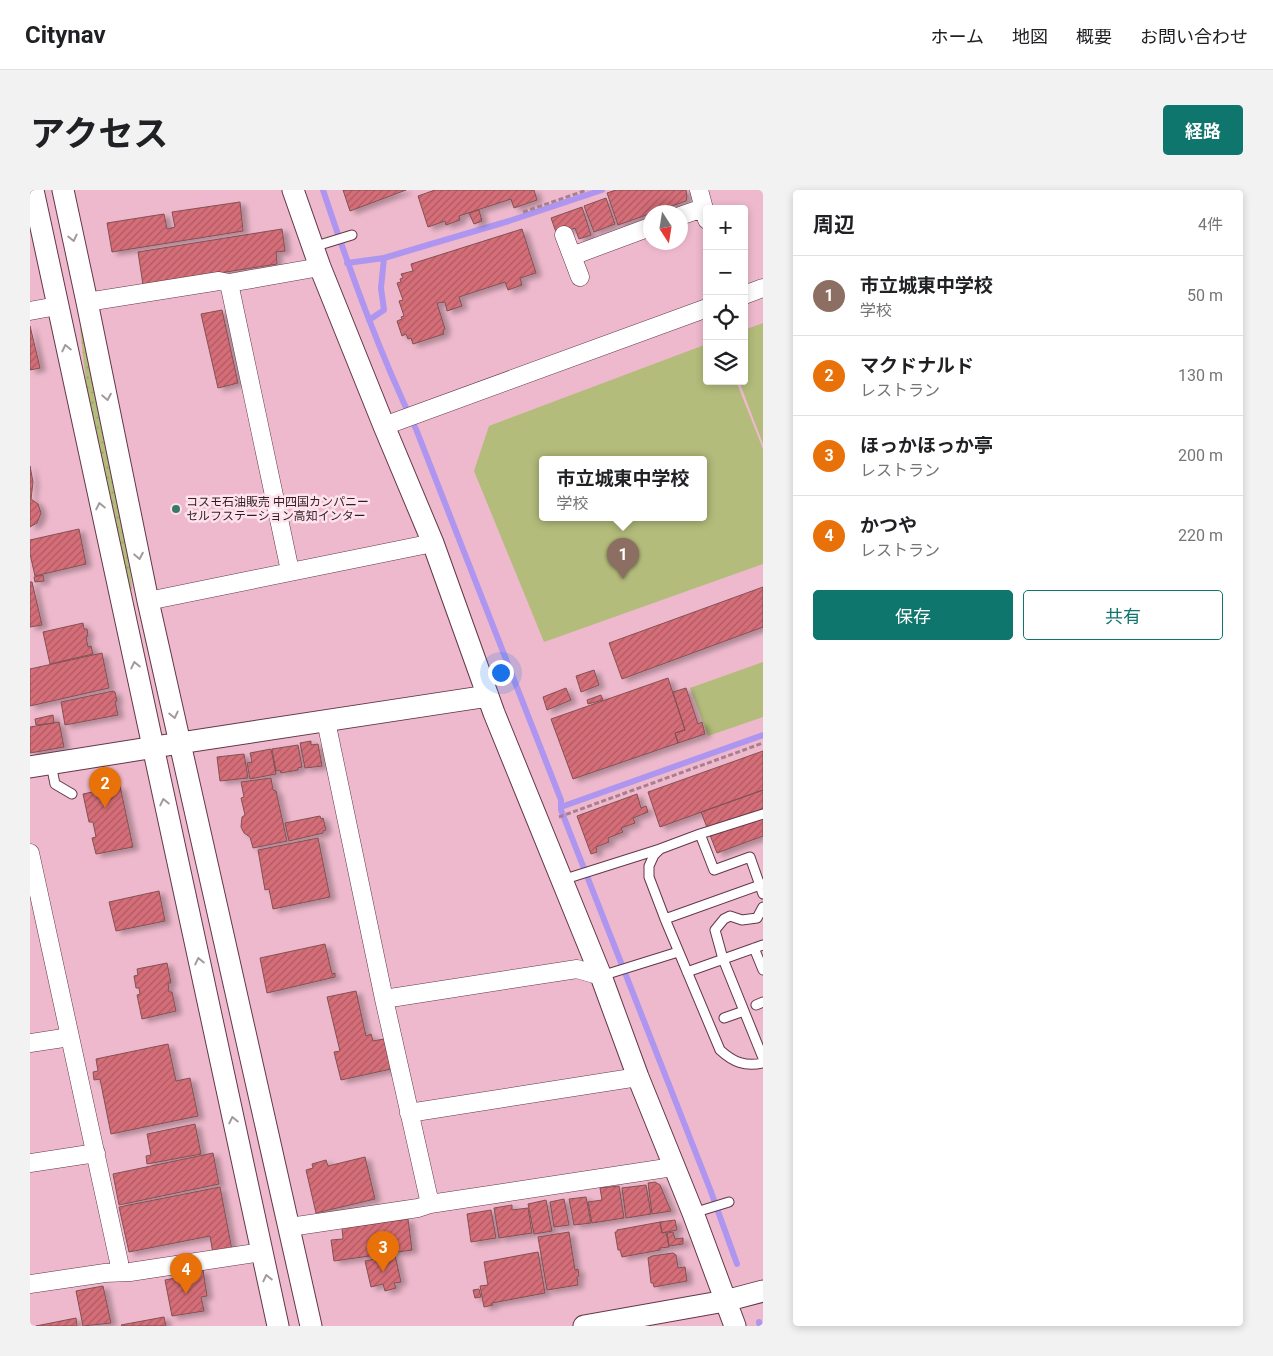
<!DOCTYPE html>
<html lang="ja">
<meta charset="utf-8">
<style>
body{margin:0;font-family:Roboto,"Noto Sans JP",sans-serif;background:#f2f2f2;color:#202124}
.controls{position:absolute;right:15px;top:15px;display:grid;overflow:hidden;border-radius:5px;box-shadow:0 2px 8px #0003}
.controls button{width:45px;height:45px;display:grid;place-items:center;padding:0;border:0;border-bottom:1px solid #e0e0e0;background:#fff;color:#202124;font:25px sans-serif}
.compass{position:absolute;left:613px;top:15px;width:45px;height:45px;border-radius:50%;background:#fff;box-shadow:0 2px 8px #0003;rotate:168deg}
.you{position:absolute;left:470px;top:482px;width:18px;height:18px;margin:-12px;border:4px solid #fff;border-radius:50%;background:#1a73e8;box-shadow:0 0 0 8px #1a73e833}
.badge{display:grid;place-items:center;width:32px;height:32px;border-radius:50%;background:#0f766e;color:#fff;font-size:16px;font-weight:700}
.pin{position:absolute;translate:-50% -41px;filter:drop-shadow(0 1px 2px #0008)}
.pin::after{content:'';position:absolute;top:26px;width:18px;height:15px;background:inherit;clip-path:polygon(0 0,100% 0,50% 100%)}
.popup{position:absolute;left:509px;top:266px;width:168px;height:65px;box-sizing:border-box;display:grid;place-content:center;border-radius:5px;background:#fff;filter:drop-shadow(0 1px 4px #0005);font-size:16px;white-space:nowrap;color:#757577}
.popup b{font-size:19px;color:#202124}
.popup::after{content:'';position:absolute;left:50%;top:100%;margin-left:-10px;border:10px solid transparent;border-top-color:#fff}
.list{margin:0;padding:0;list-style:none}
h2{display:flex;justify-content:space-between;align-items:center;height:65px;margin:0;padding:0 20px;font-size:21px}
h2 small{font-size:16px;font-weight:400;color:#757577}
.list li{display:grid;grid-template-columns:32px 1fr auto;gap:15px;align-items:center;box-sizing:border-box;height:80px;padding:0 20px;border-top:1px solid #e0e0e0}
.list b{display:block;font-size:19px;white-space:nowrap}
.list p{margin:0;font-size:16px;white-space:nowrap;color:#757577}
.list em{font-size:16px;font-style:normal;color:#757577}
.actions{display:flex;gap:10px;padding:15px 20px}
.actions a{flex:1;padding:11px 0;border:1px solid #0f766e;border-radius:5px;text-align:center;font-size:18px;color:#0f766e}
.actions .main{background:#0f766e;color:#fff}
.icon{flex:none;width:28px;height:28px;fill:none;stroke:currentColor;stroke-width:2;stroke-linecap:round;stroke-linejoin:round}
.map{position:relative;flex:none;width:733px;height:1136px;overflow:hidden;border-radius:5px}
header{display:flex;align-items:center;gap:30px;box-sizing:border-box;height:70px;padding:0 25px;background:#fff;border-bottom:1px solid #e0e0e0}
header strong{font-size:24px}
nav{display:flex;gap:28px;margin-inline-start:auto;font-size:18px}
.intro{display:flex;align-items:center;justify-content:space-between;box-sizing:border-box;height:120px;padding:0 30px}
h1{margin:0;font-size:35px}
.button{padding:12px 22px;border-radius:5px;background:#0f766e;color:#fff;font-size:18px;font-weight:700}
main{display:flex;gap:30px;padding:0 30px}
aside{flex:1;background:#fff;border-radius:5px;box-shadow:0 2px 8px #0003}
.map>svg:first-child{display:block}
</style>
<header>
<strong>Citynav</strong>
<nav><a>ホーム</a><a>地図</a><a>概要</a><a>お問い合わせ</a></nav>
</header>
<div class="intro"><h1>アクセス</h1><a class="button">経路</a></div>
<main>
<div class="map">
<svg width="733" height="1136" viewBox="0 0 733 1136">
<defs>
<pattern id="grass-dots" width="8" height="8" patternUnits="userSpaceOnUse" patternTransform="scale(1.25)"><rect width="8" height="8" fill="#b3bc7b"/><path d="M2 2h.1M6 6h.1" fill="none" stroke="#9aa16a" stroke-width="1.8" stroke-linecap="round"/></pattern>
<pattern id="building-hatch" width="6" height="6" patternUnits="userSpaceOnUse" patternTransform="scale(1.25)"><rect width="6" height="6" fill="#d56e78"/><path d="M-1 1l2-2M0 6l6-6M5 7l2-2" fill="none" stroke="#ad5a62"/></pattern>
<filter id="shadow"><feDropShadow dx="5.5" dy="3" stdDeviation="2.5" flood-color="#0004"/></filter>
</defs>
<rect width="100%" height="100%" fill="#eeb9cc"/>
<path fill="url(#grass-dots)" d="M 52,137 L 97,343 L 102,399 L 100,400 L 57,201 L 50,138 Z"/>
<path fill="#b3bc7b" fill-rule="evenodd" d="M 733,133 L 733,254 L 709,191 L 714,191 L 714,140 Z
M 677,154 L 677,191 L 706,191 L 733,259 L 733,374 L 514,452 L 444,281 L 459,236 ZM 673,270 L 673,328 L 513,328 L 513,270 Z
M 733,472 L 733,527 L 678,546 L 660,498 Z"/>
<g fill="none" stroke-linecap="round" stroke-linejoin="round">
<path stroke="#ae96f0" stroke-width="6" d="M 293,0 C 320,81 349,162 386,239 L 531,610 L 531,620 L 680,999 L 707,1074
M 317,73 L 354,68
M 339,130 L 354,120 L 351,98 L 354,68 L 479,31 L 572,0
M 531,617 L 733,545
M 729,1132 L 730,1136"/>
</g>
<path fill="url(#building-hatch)" stroke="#825154" filter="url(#shadow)" d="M 313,0 L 376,0 L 320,21 Z
M 405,0 L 504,0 L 507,10 L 484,18 L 481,9 L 429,26 L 430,30 L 416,35 L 415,31 L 398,37 L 388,6 Z
M 586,0 L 656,0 L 657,6 L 656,11 L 588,35 L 577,3 Z
M 576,8 L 585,34 L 564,42 L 554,16 Z
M 210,12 L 213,41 L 82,62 L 77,33 L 134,24 L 137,39 L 145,37 L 142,22 Z
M 552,17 L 561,45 L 549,49 L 545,38 L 536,41 L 535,39 L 526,42 L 521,28 Z
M 449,20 L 452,31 L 444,34 L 439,23 Z
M 252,39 L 255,61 L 246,62 L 247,74 L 113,95 L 108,62 Z
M 492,39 L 506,83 L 490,88 L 492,95 L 478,100 L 475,92 L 429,107 L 432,116 L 417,121 L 415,112 L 407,113 L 415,139 L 413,140 L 414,144 L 383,154 L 381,148 L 378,149 L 376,144 L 372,146 L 367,131 L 372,129 L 371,127 L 374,126 L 369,111 L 373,110 L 367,93 L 371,92 L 370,89 L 373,88 L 371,84 L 383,81 L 381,74 Z
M 192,120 L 208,193 L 188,198 L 171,124 Z
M 0,136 L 10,178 L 0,180 Z
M 0,276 L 3,292 L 1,309 L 8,314 L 11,323 L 7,333 L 0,337 Z
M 49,339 L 56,374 L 5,386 L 0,364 L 0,350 Z
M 13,385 L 14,391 L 5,392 L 4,387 Z
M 0,392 L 2,392 L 12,435 L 0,437 Z
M 733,397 L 733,437 L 592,489 L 579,453 Z
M 53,433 L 54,439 L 57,439 L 58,446 L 56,447 L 58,457 L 61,456 L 63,464 L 20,474 L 13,442 Z
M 72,463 L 79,498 L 0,516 L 0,479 Z
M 564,480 L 569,495 L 551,502 L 546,486 Z
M 638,488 L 655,540 L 645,543 L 648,553 L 543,589 L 521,529 Z
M 536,498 L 541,510 L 517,520 L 513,507 Z
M 656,498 L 668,534 L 672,532 L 675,544 L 648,553 L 645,543 L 655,540 L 643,502 Z
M 83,501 L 85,502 L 87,511 L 85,511 L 88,525 L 35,535 L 31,512 Z
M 571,505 L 573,510 L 558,514 L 557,510 Z
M 23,525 L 24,533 L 6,535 L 5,529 Z
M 29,532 L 34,557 L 0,563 L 0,537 Z
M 281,551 L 281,555 L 288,554 L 292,576 L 275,578 L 270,553 Z
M 268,555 L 272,577 L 268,578 L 268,580 L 251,583 L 250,580 L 246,581 L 242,559 Z
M 241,559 L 246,584 L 220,589 L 217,573 L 222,572 L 220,563 Z
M 733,561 L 733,600 L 630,637 L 618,602 Z
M 214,564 L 218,588 L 190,591 L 187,567 Z
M 241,588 L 243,600 L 246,601 L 257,651 L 223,658 L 220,647 L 214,643 L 211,637 L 212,627 L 215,625 L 211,608 L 214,607 L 211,592 Z
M 90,596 L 103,657 L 66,664 L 62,648 L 66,647 L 63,632 L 59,632 L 53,604 Z
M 733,600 L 733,646 L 687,663 L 671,622 Z
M 607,604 L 611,618 L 616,616 L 618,622 L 603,628 L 605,633 L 591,638 L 593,642 L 578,648 L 579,652 L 566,657 L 567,662 L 561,664 L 547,626 Z
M 290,626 L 291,629 L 293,628 L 296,640 L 293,641 L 293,643 L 259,651 L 255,633 Z
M 288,648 L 300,707 L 243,719 L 239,699 L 235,700 L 228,660 Z
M 129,701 L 135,731 L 86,741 L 79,712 Z
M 295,754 L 302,784 L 305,783 L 305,787 L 237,803 L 230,768 Z
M 137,773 L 141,793 L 138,793 L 139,802 L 142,802 L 146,821 L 112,829 L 107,805 L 110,804 L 109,798 L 106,798 L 104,786 L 108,785 L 107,779 Z
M 326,801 L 336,846 L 341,844 L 343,851 L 354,849 L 361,879 L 311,890 L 304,862 L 310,861 L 297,807 Z
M 138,854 L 146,891 L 160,888 L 168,926 L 81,944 L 70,889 L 64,890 L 63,882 L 68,881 L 66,869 Z
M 165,934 L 171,964 L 117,974 L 116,966 L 121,965 L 117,944 Z
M 183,963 L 189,994 L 89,1015 L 83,984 Z
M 335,967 L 345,1009 L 286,1023 L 276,980 L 283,978 L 282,974 L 296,970 L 298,976 Z
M 625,992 L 630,995 L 641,1021 L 622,1024 L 618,993 Z
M 616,995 L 621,1024 L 596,1028 L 592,998 Z
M 589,996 L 594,1028 L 562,1033 L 558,1012 L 572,1010 L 570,998 Z
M 190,997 L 202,1060 L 183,1064 L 180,1046 L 99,1062 L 89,1017 Z
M 556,1007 L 561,1033 L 544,1035 L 539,1009 Z
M 534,1009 L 539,1035 L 524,1037 L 520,1012 Z
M 516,1010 L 522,1041 L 504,1044 L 498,1014 Z
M 482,1015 L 482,1020 L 498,1018 L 502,1043 L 469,1048 L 464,1018 Z
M 461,1020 L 466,1048 L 441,1052 L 437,1024 Z
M 378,1029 L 382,1060 L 304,1071 L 301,1050 L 313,1049 L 312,1038 Z
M 645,1030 L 647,1040 L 632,1043 L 630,1032 Z
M 630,1032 L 632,1043 L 636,1042 L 639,1057 L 630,1058 L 630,1060 L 592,1067 L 590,1060 L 588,1060 L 585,1042 L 587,1042 L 587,1040 Z
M 539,1042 L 545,1080 L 548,1079 L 549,1086 L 547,1087 L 548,1095 L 517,1100 L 508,1047 Z
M 643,1042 L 645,1049 L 653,1048 L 653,1054 L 639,1056 L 637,1043 Z
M 508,1062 L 515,1103 L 462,1113 L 463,1115 L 454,1117 L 450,1096 L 458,1095 L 454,1072 Z
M 643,1063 L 646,1065 L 648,1078 L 655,1077 L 657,1091 L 624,1097 L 623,1093 L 621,1093 L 618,1068 L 622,1066 Z
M 365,1065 L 371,1092 L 364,1093 L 366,1098 L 355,1101 L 353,1094 L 341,1097 L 335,1071 Z
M 173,1080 L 177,1106 L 171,1107 L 174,1121 L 142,1126 L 135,1090 L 151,1087 L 151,1084 Z
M 73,1096 L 81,1133 L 53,1136 L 46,1101 Z
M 449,1099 L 451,1107 L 445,1108 L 443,1100 Z
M 134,1127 L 136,1136 L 92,1136 L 91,1135 Z
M 46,1128 L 47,1136 L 6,1136 Z"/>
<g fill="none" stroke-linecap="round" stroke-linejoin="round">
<defs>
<path id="service" d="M 283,57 L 322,45
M 21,574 L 25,594 L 42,604
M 733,624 L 670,644 L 630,659 L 624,665 L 619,676 L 619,687 L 635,729 L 690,860 C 703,872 715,877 733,873
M 670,644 L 684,680 L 720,667 L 733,704
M 532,690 L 630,659
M 733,717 L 727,728 L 712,730 L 700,726 L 694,729 L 685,740 L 693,769 L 733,868
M 635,729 L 733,694
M 724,758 L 733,780
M 657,782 L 733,755
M 571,786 L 648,762
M 726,815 L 733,812
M 694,828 L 714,821
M 663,1023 L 699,1012"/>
<path id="minor" d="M 669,0 L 677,30
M 650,26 L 673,18
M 534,45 L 550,87
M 542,66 L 620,37
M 199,93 L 260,381
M 714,105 L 733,98
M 57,112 L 189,91 L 199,93 L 290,77
M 0,121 L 27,116
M 354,236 L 677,118
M 118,411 L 403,353
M 296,531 L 354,809 L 400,1014
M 0,663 L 89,1072 L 88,1082
M 354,809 L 547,779 L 571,786
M 0,853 L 40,847
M 379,923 L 608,887
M 0,973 L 66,963
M 260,1037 L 388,1018 L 400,1014 L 643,977
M 0,1094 L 75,1083 L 100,1082 L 232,1062"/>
<path id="tertiary" d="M 3,0 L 248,1136
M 33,0 L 57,112 L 118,411 L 281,1136
M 263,0 L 290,77 L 354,236 L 403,353 L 464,523 L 571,786 L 608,887 L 663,1023 L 705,1136
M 0,577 L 150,553 L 458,506
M 554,1136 L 695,1111 L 733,1101"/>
</defs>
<use href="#service" stroke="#633749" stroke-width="11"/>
<use href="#minor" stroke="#633749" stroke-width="19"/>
<use href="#tertiary" stroke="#633749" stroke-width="23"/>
<path stroke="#a87f8e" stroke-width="3" stroke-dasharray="5 2.5" stroke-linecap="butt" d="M 493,22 L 557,0
M 529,627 L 733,553"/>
<use href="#service" stroke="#fff" stroke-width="9"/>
<use href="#minor" stroke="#fff" stroke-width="18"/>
<use href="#tertiary" stroke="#fff" stroke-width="21"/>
</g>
<defs><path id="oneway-chevron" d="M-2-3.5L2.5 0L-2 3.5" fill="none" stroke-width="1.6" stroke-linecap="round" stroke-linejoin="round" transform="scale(1.25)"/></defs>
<g stroke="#a39a9d">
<use href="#oneway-chevron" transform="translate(43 48) rotate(77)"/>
<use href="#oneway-chevron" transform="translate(36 158) rotate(-103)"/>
<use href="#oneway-chevron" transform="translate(77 207) rotate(79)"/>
<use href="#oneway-chevron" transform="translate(70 316) rotate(-102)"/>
<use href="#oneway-chevron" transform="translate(109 366) rotate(79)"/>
<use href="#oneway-chevron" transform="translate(105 475) rotate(-102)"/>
<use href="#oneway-chevron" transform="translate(144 525) rotate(77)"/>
<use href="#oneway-chevron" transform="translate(134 612) rotate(-102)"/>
<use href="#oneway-chevron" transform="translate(169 771) rotate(-102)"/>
<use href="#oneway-chevron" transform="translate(203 930) rotate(-102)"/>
<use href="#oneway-chevron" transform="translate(237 1088) rotate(-103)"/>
</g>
<circle fill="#387969" stroke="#fee2ec" stroke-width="2" cx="146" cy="319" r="5"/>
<g text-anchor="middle" stroke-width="5" stroke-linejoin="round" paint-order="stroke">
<g font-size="12" fill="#321e26" stroke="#fee2ec" text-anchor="start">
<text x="156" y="316">コスモ石油販売 中四国カンパニー<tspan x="156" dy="14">セルフステーション高知インター</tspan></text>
</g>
</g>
</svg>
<div class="controls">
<button>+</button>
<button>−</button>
<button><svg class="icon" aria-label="locate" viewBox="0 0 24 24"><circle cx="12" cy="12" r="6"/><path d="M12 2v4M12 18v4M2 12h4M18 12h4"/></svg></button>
<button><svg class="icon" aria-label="layers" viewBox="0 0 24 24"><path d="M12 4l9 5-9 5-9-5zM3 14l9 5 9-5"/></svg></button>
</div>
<svg class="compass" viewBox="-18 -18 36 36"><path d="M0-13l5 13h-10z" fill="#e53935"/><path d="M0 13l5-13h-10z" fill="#757577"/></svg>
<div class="you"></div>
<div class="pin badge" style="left:593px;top:389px;background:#8d6e63">1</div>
<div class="popup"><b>市立城東中学校</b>学校</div>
<div class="pin badge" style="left:75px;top:618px;background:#e8710a">2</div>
<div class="pin badge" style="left:353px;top:1082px;background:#e8710a">3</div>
<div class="pin badge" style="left:156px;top:1104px;background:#e8710a">4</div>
</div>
<aside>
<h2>周辺<small>4件</small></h2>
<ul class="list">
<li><span class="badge" style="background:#8d6e63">1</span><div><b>市立城東中学校</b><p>学校</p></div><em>50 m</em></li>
<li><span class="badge" style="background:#e8710a">2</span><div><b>マクドナルド</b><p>レストラン</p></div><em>130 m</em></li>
<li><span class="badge" style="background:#e8710a">3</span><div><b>ほっかほっか亭</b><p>レストラン</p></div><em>200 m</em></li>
<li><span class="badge" style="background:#e8710a">4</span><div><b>かつや</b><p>レストラン</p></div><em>220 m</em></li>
</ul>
<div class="actions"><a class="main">保存</a><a>共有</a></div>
</aside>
</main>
